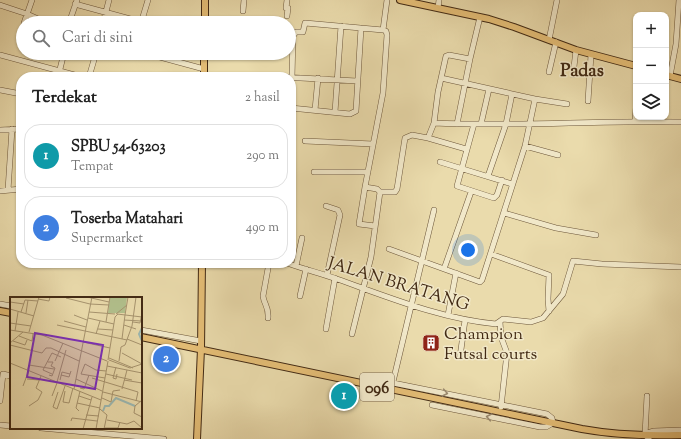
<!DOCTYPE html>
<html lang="id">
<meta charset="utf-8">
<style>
body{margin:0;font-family:"Sorts Mill Goudy",serif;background:#f2f2f2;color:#222}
.controls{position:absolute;right:12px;top:12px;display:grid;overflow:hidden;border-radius:8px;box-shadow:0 1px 3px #0004}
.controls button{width:36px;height:36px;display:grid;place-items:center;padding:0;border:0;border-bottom:1px solid #e0e0e0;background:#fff;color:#222;font:20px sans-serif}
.you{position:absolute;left:468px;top:250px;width:14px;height:14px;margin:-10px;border:3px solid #fff;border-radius:50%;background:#1a73e8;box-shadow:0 0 0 6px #1a73e833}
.badge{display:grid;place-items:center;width:26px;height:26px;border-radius:50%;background:#b45309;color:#fff;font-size:13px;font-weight:700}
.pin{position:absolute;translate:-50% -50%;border:2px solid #fff;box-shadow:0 1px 4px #0006}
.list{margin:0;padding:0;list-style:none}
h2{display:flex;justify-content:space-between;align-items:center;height:52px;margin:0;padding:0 16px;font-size:17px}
h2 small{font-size:13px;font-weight:400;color:#767676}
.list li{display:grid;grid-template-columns:26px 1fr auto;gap:12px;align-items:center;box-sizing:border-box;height:64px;margin:0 8px 8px;padding:0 8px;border:1px solid #e0e0e0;border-radius:16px}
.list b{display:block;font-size:15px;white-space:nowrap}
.list p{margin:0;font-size:13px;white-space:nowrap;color:#767676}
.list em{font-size:13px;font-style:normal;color:#767676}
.icon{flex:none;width:22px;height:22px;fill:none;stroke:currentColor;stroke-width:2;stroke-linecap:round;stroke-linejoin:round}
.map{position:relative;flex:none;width:681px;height:439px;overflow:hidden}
.search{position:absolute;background:#fff;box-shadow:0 1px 3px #0004;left:16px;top:16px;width:280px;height:44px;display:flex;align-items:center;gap:10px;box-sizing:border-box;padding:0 14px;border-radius:22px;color:#767676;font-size:15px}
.panel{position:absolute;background:#fff;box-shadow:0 1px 3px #0004;left:16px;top:72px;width:280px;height:196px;border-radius:16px}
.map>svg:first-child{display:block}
</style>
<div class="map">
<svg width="681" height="439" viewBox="0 0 681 439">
<rect width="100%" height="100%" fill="#eadbac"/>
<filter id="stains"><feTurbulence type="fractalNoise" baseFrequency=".005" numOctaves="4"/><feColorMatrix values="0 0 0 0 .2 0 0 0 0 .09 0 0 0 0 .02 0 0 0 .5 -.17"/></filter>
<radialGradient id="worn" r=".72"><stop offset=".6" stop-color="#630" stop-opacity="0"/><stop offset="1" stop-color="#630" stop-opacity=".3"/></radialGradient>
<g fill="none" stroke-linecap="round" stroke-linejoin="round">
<defs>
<path id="minor" d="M 287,0 L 286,8 L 288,8 L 287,16
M 75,4 L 145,23
M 0,5 L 27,14 L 47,23
M 438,8 L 439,0
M 243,11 L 244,0
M 24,23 L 32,0
M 69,23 L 77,0
M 103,23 L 109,0
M 141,23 L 148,0
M 549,40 L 557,0
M 145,53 L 204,69
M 0,55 L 82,77
M 549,72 L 556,42
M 573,75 L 576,50
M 670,76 L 676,44 L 679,0
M 58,77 L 64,53
M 89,77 L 96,53
M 282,77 L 357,81
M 292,77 L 293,36 L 296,32 L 303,32 L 305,23 L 383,30
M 0,90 L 21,94
M 535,99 L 567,104
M 588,101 L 591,55
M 291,108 L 350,114 L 356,111 L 361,28
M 315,110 L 318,78
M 335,112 L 341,26
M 635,121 L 636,108
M 434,123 C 516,127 598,120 681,122
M 457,124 L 470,59 L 480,17
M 474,124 L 457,186 L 494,198 L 497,195 L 502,180
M 481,124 L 489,89
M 0,130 L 21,129
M 305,141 L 373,144
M 525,146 L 558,155
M 466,149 L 428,138 L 434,123 L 438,92 L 446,56 L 449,55 L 470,59
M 440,162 L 512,184
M 314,172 L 368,172
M 488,176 L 506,124 L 512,94
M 365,187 L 359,224 L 375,226
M 8,190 L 12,129
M 0,191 L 21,189
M 380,192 L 395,192 L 397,189 L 405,138 L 412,135 L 428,138
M 326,206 L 338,210 L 340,215 L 327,275
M 291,208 L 292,203
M 504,213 L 556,228 L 596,235
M 389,249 L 480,282 L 482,280 L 525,146 L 535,99 L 441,78
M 491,254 L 549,275 L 548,299 L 549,311
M 287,263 C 303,269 320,273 337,279 C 388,297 441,319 496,324 L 503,319 L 531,322 L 543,318 L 563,294 L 573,261 L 602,264 L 681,267
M 296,266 L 302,238
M 444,269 L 471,192
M 300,296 L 306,269
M 0,304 L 11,306
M 448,315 L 456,273
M 268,318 C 269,306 264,305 263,296 L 269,263
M 500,322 L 501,337 L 507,353 L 501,407
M 326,329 L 335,278
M 141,330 L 201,341
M 352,334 L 371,257 L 380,192 L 377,189 L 365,187 L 383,93 L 387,35 L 386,31 L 383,30 L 387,0
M 460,357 L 465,320
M 393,383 L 547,414 L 552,418 L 553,423 L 546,427 L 540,427 L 432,405
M 392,386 L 434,210
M 647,396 L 645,435 L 649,439
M 0,401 L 3,374 L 11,376
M 0,425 L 11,426
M 41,428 L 164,439
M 645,435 L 647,433 L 654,431 L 681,430"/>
<path id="major" d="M 400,0 L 489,19 L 514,27 L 576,50 L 636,66
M 205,23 L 205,0
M 666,75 L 681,79
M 204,77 L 204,53
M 0,311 L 11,313
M 141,337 L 582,429 C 615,435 647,436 681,435
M 197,439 L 201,349 L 202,263"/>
</defs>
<use href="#minor" stroke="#6c563a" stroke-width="6"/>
<use href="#major" stroke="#422a14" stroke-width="8"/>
<use href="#minor" stroke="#f1e8c9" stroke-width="5"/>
<use href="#major" stroke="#e5be76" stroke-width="6"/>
</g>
<defs><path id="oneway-chevron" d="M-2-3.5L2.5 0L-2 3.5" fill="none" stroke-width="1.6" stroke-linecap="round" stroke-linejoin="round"/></defs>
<g stroke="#9a896e">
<use href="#oneway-chevron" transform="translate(445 393) rotate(11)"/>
<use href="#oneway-chevron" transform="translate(489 417) rotate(-168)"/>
</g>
<defs>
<symbol id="building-square" viewBox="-11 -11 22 22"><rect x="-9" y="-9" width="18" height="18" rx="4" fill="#8f2418" stroke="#f1e8c9"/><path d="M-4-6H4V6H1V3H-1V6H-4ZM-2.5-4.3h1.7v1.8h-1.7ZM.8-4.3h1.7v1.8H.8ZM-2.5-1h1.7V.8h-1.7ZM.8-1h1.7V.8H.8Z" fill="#fff"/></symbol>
</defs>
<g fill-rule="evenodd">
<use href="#building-square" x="421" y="333" width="20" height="20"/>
</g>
<g text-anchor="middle" stroke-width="3" stroke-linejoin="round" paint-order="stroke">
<rect fill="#f1e8c9" stroke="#76634a" stroke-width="1" x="360" y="373" width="34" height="28" rx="3"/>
<g font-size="16" font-weight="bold" fill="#422a14">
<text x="377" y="393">096</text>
</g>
<g font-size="17" fill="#422a14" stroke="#f1e8c9">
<text transform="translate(399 283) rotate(17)" y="6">JALAN BRATANG</text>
</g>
<g font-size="17" fill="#422a14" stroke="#f1e8c9" text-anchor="start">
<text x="444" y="339">Champion<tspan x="444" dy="20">Futsal courts</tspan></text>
</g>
<g font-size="18" font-weight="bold" fill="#422a14" stroke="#f1e8c9">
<text x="582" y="76">Padas</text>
</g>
</g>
<g transform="translate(10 297)">
<rect width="132" height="132" fill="#eadbac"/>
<path d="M 100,0 L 117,0 L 115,16 L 98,16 Z" fill="#b2c18d"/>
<path fill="none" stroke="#9bb9b4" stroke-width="2" d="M 132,31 L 129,37 L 132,44M 93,114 L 95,109 L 99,109 L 106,101 L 125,109"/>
<path fill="none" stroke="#a7946f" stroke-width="1" d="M 77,0 L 99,5M 56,1 L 80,7 L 99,8M 28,2 L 39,4 L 40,0M 0,5 L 14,7M 0,12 L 24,19M 11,15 L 15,3 L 28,4M 79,15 L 105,17M 16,16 L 18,3M 106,17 L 117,8M 107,17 L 132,20M 64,18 L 77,23M 115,18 L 118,0M 78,21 L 104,27M 114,23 L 131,24M 54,24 L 76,30M 96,25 L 100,0M 123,25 L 130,26 L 132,16M 0,26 L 21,29M 47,28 L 117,43M 114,28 L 126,32M 88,32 L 103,33M 0,33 L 32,38 L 97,64M 5,34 L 8,15M 19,35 L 29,0M 86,37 L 90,24M 9,39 L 22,44 L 23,37M 112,42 L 115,18M 117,42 L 132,48M 3,44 L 15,48 L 17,43M 73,45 L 100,51M 0,46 L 13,35M 0,48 L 32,56 L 36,51 L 41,51 L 69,64M 112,56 L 132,67M 99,61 L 123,71M 98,63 L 105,20 L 108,17M 99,63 L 120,71 L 132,67M 45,64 L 53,46M 109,64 L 111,50 L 115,48 L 122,29 L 126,0M 38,65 L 43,65 L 41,69 L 45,71 L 42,79 L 39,78M 0,66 L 91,103M 97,69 L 132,76M 106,70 L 103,81 L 106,82 L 107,77M 34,71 L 42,56 L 51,60M 34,71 L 33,73 L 42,77M 18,72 L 19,68 L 44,72M 71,77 L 75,67 L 86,73 L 96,74M 71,77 L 95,81M 96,77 L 122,83M 51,78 L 59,80 L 61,74M 82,81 L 128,95 L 126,104M 17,82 L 29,83M 66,82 L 92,94M 50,83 L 52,75 L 60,77M 114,83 L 132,86M 47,85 L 56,53M 13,89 L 19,73M 70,91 L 74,92 L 79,78M 64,92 L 82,0M 112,92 L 117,73M 55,94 L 53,105 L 59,106 L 63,91M 48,95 L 43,110 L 47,112 L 55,89M 93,95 L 132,105M 42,99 L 47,86M 69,99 L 81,103M 92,101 L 101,105 L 103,94 L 110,93M 132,103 L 125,109 L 124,116 L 132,120M 67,106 L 90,111M 19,109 L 28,103 L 32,95 L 26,91 L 31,79M 90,112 L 97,118 L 94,132M 69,114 L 66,111 L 70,94M 76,118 L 89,119M 97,123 L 117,127 L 124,124 L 132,131M 61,124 L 62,121 L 87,124M 95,131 L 108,131 L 110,125M 52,132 L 76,132M 73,132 L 82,100M 86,132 L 98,64"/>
<path fill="#7b2cbf" fill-opacity="0.15" stroke="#7b2cbf" stroke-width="2" d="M 25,36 L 93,48 L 85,92 L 17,80 Z"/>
<rect width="132" height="132" fill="none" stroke="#422a14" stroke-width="2"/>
</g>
<rect width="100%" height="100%" filter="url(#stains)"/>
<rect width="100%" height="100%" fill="url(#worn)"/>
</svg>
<div class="controls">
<button>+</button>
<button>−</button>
<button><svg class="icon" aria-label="layers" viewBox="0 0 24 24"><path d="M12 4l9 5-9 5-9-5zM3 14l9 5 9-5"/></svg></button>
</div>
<div class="you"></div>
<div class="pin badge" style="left:344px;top:396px;background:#0f9aa8">1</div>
<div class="pin badge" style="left:166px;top:359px;background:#3f7fe0">2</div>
<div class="search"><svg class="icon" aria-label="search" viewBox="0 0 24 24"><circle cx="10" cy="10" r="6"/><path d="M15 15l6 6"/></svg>Cari di sini</div>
<section class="panel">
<h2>Terdekat<small>2 hasil</small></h2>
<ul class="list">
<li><span class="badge" style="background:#0f9aa8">1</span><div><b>SPBU 54-63203</b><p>Tempat</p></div><em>290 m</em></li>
<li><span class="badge" style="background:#3f7fe0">2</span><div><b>Toserba Matahari</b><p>Supermarket</p></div><em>490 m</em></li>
</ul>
</section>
</div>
